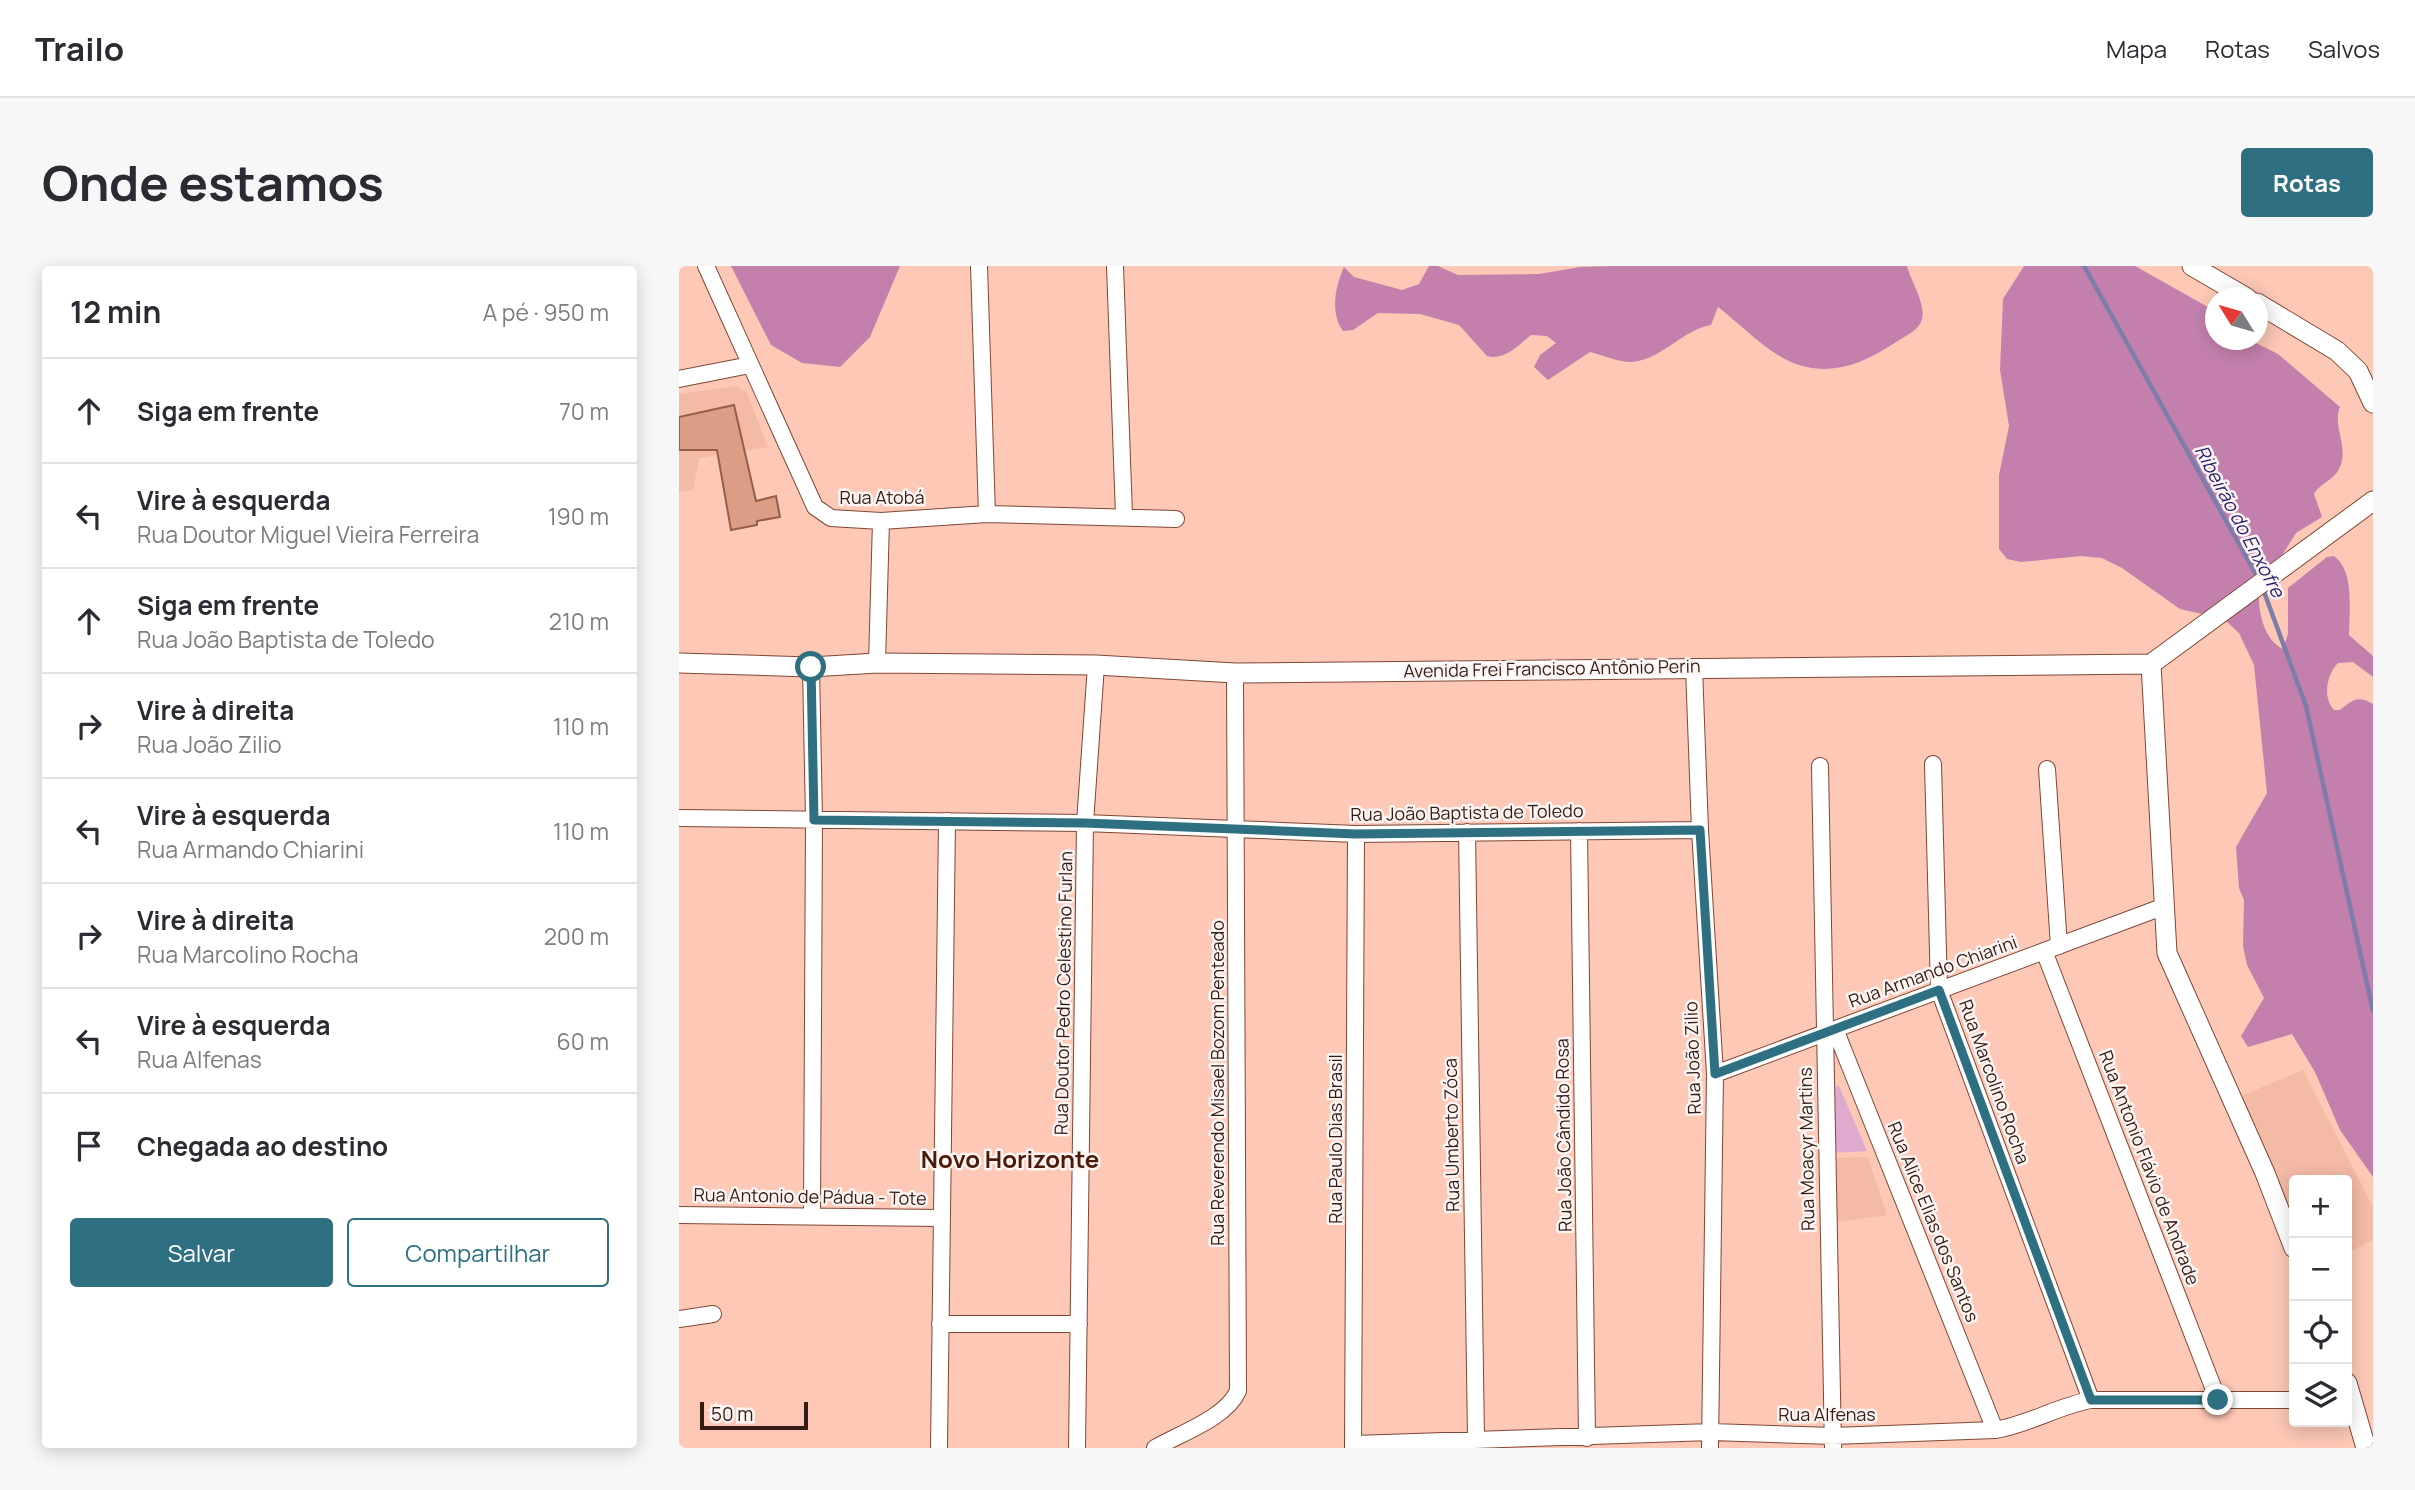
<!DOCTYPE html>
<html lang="pt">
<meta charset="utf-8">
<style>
body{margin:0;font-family:Manrope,sans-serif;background:#f7f7f7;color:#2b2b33}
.controls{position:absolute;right:21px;bottom:21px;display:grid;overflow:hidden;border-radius:7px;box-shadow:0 4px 18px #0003}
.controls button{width:63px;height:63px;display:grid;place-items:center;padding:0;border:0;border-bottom:2px solid #e1e1e2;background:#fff;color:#2b2b33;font:35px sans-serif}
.compass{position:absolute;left:1526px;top:21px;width:63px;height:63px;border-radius:50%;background:#fff;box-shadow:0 4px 18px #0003;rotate:307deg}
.scale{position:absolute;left:21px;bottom:18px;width:108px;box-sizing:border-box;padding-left:7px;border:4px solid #351d15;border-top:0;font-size:19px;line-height:24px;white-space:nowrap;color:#351d15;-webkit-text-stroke:5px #fcf5f3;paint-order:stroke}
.stop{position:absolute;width:21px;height:21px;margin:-16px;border:5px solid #2e7082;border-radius:50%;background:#fff}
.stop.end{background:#2e7082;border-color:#fff;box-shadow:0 2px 7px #0008}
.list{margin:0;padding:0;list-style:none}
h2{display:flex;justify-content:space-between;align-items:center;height:91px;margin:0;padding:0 28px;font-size:30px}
h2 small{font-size:23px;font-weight:400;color:#7c7c81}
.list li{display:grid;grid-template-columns:46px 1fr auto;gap:21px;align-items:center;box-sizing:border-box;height:105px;padding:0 28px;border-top:2px solid #e1e1e2}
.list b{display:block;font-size:26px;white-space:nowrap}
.list p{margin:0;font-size:23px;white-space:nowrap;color:#7c7c81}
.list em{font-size:23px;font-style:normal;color:#7c7c81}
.actions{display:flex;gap:14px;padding:21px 28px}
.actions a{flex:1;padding:16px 0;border:2px solid #2e7082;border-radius:7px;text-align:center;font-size:24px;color:#2e7082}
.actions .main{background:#2e7082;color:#fff}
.icon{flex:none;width:38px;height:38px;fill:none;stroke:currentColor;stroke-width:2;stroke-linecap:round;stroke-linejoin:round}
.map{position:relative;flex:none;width:1694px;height:1182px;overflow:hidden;border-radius:7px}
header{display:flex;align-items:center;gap:42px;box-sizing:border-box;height:98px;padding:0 35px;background:#fff;border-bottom:2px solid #e1e1e2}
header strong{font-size:33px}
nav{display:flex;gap:38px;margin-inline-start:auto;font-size:24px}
.intro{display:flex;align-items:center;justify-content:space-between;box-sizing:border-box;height:168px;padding:0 42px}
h1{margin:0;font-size:49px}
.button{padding:18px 32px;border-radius:7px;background:#2e7082;color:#fff;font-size:24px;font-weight:700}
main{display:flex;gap:42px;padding:0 42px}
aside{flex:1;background:#fff;border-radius:7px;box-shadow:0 4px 18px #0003}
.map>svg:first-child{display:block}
</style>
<header>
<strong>Trailo</strong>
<nav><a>Mapa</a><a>Rotas</a><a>Salvos</a></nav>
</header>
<div class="intro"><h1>Onde estamos</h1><a class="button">Rotas</a></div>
<main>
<aside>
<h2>12 min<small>A pé · 950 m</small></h2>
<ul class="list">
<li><svg class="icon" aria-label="ahead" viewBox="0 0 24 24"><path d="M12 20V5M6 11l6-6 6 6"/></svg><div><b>Siga em frente</b></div><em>70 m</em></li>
<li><svg class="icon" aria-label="left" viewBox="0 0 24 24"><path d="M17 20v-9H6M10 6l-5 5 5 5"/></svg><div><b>Vire à esquerda</b><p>Rua Doutor Miguel Vieira Ferreira</p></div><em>190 m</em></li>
<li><svg class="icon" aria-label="ahead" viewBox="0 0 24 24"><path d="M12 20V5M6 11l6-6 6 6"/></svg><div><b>Siga em frente</b><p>Rua João Baptista de Toledo</p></div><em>210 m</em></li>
<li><svg class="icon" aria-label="right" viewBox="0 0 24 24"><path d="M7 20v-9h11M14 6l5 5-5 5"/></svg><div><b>Vire à direita</b><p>Rua João Zilio</p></div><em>110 m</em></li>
<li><svg class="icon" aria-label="left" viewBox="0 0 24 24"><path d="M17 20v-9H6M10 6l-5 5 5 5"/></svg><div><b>Vire à esquerda</b><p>Rua Armando Chiarini</p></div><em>110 m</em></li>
<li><svg class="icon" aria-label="right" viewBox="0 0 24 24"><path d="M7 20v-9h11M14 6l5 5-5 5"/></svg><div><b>Vire à direita</b><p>Rua Marcolino Rocha</p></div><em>200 m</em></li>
<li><svg class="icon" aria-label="left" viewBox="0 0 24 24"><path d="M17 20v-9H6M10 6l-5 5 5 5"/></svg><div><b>Vire à esquerda</b><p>Rua Alfenas</p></div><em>60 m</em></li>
<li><svg class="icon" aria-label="arrive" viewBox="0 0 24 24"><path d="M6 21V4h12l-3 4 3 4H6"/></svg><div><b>Chegada ao destino</b></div></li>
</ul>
<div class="actions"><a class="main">Salvar</a><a>Compartilhar</a></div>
</aside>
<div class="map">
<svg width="1694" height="1182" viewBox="0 0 1694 1182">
<rect width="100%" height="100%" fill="#fdc8b6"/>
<path fill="#f3baa6" d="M 57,120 L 68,127 L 89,181 L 20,192 L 14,224 L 0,226 L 0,128 Z
M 1624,804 L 1694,941 L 1694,974 L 1668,987 L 1668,914 L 1615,914 L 1615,954 L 1562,830 Z
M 1189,891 L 1208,949 L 1158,956 L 1155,892 Z"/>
<path fill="#dfaacd" d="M 1160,820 L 1188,885 L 1155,887 L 1152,822 Z"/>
<path fill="#c380ad" d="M 52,0 L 221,0 L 191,71 L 161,101 L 123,97 L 92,79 Z
M 750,0 L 759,0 L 779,9 L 860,8 L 901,1 L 935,0 L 1228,0 C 1232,16 1249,40 1242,56 C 1238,65 1225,71 1217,76 C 1184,98 1151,112 1112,96 C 1088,86 1060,57 1039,41 L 1032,59 C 1002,64 981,96 950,96 C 937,95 923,89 911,86 L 869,114 L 855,101 L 861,89 L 877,77 L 868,70 L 852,69 C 840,79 825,95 808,90 L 780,59 L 741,48 L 699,47 L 674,64 L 664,65 C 651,47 656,21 665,1 L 675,11 L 723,24 L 740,18 Z
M 1345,0 L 1456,0 L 1536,45 L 1536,74 L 1571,74 L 1599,88 L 1661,141 C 1653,159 1670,181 1661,201 C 1655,215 1642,216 1635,228 L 1643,251 L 1617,267 L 1580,326 C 1579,346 1585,374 1604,383 L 1609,368 L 1609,322 L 1648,291 L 1655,290 C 1676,305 1670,346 1670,369 L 1694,390 L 1694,411 L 1674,396 L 1659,397 C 1648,408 1643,431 1655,444 L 1661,444 C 1674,434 1678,429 1694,438 L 1694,911 L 1661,864 L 1636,806 L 1613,768 L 1569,781 L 1562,770 L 1585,732 L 1568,699 L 1564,680 L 1565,634 L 1560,622 L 1557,581 L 1588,527 L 1575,399 L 1560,367 L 1545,353 L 1501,343 L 1443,302 L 1423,292 L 1402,290 L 1342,296 L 1328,293 L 1320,283 L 1320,209 L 1330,160 L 1321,104 L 1324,33 Z"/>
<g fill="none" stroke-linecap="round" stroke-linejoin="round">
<path stroke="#7e7caa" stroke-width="4.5" d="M 1405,0 L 1579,312
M 1584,323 L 1627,440 L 1694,745"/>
</g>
<path fill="#dc9d87" stroke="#965d49" stroke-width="2" d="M 55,139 L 77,235 L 97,230 L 101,251 L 78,255 L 78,259 L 52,264 L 38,184 L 0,184 L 0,151 Z"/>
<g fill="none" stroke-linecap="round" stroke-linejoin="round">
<defs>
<path id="minor" d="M 27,0 L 136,241 L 152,252 L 202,255 L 308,248 L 497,253
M 300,0 L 308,248
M 436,0 L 445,249
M 0,113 L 71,99
M 198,397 L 202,255
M 132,401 L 135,554 L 133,949
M 1015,402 L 1021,564 L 1036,808 L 1031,1182
M 1254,498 L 1260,724 L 1412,1134
M 1141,500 L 1154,1182
M 1368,503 L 1380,680
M 0,552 L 406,557 L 677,568 L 1021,564
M 900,565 L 908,1172
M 788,566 L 797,1172
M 1365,685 L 1539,1134
M 1156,763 L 1316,1164
M 1036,808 L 1486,640
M 0,949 L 262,952
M 0,1053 L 34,1048
M 261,1058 L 400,1058
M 675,1178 L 1032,1166 L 1154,1170 L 1316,1164 C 1349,1159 1378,1140 1412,1134 L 1615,1134
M 260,1182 L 268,555
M 398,1182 L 406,557 L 417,399
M 476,1182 C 502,1167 547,1152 559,1125 L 556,407
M 674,1182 L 677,568"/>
<path id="tertiary" d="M 1513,0 L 1568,32
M 1578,37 L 1658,85 L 1679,105 L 1694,137
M 0,397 L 132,401 L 198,397 L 417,399 L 556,407 L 1472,398 L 1694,235
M 1472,398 L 1488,687 L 1586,907 L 1615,982
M 1668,1117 L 1687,1182"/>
</defs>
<use href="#minor" stroke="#7e4734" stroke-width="18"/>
<use href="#tertiary" stroke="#7e4734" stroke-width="21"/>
<use href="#minor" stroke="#fff" stroke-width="16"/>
<use href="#tertiary" stroke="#fff" stroke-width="19"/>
</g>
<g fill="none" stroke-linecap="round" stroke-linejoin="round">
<path stroke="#2e7082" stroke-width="9" d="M 132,401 L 135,554 L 406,557 L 677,568 L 1021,564 L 1036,808 L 1260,724 L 1412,1134 L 1539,1134"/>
</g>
<g text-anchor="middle" stroke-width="5" stroke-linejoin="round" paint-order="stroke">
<g font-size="18" fill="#351d15" stroke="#fcf5f3">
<text x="203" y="238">Rua Atobá</text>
<text transform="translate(873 403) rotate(-1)" y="6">Avenida Frei Francisco Antônio Perin</text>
<text transform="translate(788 547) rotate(-1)" y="6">Rua João Baptista de Toledo</text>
<text transform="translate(1254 706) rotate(-20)" y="6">Rua Armando Chiarini</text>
<text transform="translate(385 727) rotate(-89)" y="6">Rua Doutor Pedro Celestino Furlan</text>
<text transform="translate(1014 792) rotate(-92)" y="6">Rua João Zilio</text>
<text transform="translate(1315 816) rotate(70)" y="6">Rua Marcolino Rocha</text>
<text transform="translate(539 817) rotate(-90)" y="6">Rua Reverendo Misael Bozom Penteado</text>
<text transform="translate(773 869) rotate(-91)" y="6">Rua Umberto Zóca</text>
<text transform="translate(885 869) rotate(-91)" y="6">Rua João Cândido Rosa</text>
<text transform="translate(657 873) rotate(-90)" y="6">Rua Paulo Dias Brasil</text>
<text transform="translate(1128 883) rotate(-91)" y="6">Rua Moacyr Martins</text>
<text transform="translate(1470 902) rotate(69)" y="6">Rua Antonio Flávio de Andrade</text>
<text transform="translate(131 931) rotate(1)" y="6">Rua Antonio de Pádua - Tote</text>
<text transform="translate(1254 956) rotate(68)" y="6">Rua Alice Elias dos Santos</text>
<text x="1148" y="1155">Rua Alfenas</text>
</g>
<g font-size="19" font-style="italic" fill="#271f6e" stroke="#fcf5f3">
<text transform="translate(1561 255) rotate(62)" y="7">Ribeirão do Enxofre</text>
</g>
<g font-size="24" font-weight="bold" fill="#4c1a06" stroke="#fcf5f3">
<text x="331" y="902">Novo Horizonte</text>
</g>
</g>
</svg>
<div class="controls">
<button>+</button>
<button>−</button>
<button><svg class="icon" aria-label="locate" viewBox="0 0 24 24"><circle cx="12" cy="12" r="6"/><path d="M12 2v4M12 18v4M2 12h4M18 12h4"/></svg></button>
<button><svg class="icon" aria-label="layers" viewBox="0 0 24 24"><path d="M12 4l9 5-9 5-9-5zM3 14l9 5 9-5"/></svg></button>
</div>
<svg class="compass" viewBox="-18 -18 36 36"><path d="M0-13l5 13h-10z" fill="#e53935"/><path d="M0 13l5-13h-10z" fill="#7c7c81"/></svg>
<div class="scale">50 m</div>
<div class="stop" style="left:132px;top:401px"></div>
<div class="stop end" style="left:1539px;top:1134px"></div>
</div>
</main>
